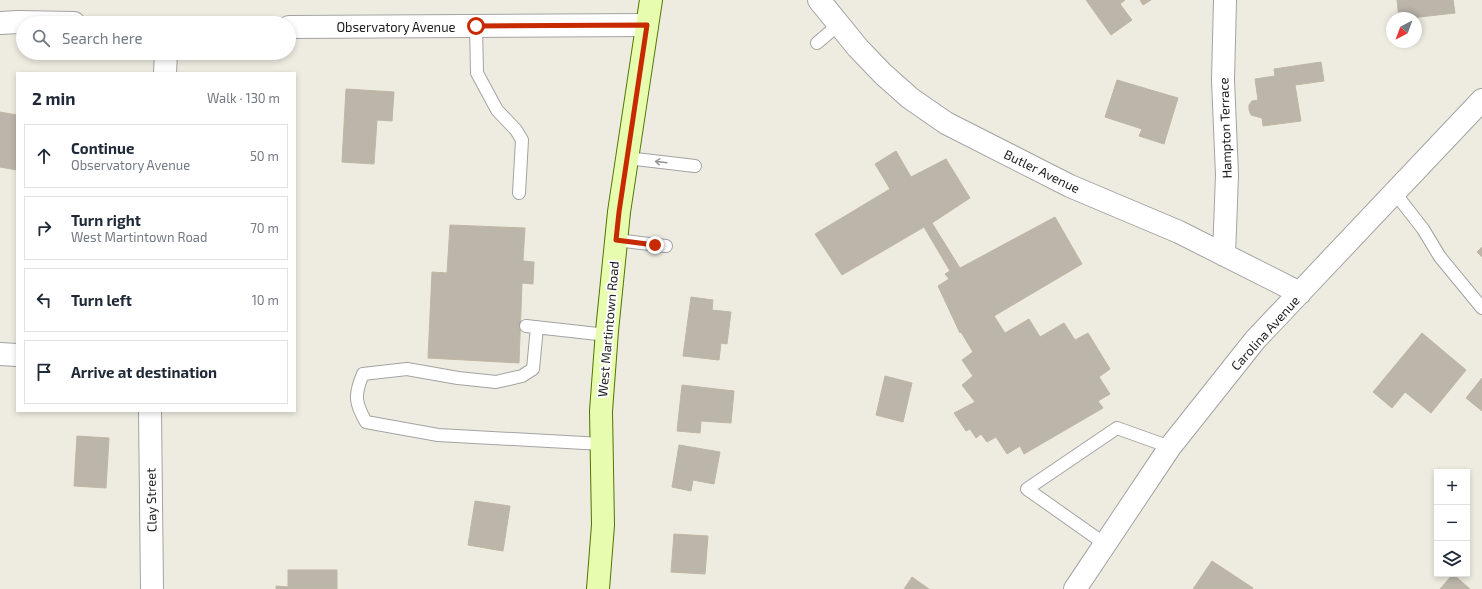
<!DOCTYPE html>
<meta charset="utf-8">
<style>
body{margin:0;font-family:"Exo 2",sans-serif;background:#f6f6f7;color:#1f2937}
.controls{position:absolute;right:12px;bottom:12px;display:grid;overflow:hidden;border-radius:0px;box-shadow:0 2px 6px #0003}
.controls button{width:36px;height:36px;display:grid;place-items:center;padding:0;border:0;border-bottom:1px solid #e0e1e3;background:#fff;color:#1f2937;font:20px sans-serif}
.compass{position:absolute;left:1386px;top:12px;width:36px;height:36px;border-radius:50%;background:#fff;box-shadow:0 2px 6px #0003;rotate:221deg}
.stop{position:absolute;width:12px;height:12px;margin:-9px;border:3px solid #c72a00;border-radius:50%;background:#fff}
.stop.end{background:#c72a00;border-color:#fff;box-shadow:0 1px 4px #0008}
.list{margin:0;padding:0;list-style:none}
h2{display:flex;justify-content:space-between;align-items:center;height:52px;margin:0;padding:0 16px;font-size:17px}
h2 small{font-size:13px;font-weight:400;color:#747a83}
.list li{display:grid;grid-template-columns:26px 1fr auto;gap:12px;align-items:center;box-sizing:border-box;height:64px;margin:0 8px 8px;padding:0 8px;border:1px solid #e0e1e3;border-radius:0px}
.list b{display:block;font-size:15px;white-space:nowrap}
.list p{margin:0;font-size:13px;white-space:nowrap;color:#747a83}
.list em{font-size:13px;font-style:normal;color:#747a83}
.icon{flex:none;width:22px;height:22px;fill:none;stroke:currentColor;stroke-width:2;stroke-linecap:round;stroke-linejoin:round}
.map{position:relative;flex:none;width:1482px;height:589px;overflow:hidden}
.search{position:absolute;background:#fff;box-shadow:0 2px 6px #0003;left:16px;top:16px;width:280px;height:44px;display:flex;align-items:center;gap:10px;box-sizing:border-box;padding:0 14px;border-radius:22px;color:#747a83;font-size:15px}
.panel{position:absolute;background:#fff;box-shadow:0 2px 6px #0003;left:16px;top:72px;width:280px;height:340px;border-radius:0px}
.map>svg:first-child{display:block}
</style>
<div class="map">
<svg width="1482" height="589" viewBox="0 0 1482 589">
<rect width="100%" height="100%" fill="#eeece1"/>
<path fill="#bbb5aa" stroke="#c0b6a2" d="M 1086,0 L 1125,0 L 1120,4 L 1132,20 L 1111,35 Z
M 1140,0 L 1151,0 L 1143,5 Z
M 1397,0 L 1453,0 L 1455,13 L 1411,18 L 1399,18 Z
M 1321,62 L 1324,81 L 1295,85 L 1301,121 L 1263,126 L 1262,118 L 1251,115 L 1249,110 L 1249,105 L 1252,101 L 1258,100 L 1255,79 L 1275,76 L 1274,69 Z
M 1117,80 L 1178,98 L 1164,144 L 1139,136 L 1142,129 L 1105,117 Z
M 346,89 L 394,92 L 392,121 L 377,120 L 374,164 L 342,162 Z
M 0,112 L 17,115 L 17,170 L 0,167 Z
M 896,151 L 911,177 L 946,159 L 970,198 L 932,223 L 960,268 L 1055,217 L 1082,264 L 994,316 L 1005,333 L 1029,319 L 1040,337 L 1064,323 L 1075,340 L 1088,333 L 1110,369 L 1099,377 L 1110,394 L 1098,401 L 1103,408 L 1024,454 L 1020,446 L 1007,454 L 996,437 L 987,442 L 981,434 L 976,438 L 970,429 L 966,431 L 954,413 L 975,402 L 962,385 L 973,376 L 962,360 L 973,352 L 961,332 L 960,333 L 938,286 L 949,279 L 945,274 L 950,271 L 924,227 L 842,275 L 815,234 L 890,189 L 875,164 Z
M 450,225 L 525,228 L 523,261 L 534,262 L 533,284 L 522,283 L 519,363 L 428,358 L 432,272 L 447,273 Z
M 1482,247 L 1482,257 L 1477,252 Z
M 691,297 L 713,300 L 712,310 L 731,312 L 727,344 L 721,343 L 719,360 L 683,356 Z
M 1422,333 L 1466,370 L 1431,413 L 1405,392 L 1392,408 L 1373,392 Z
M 885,376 L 912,383 L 903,422 L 876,415 Z
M 1482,378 L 1482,411 L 1466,398 Z
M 682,385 L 734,391 L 731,423 L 701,421 L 700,433 L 677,431 Z
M 77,436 L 109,438 L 106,488 L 74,486 Z
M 679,445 L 720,452 L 714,484 L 693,480 L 691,491 L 672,487 Z
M 475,501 L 510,506 L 503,551 L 468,545 Z
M 674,534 L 708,536 L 705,574 L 671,572 Z
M 1212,561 L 1253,588 L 1252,589 L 1193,589 Z
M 288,570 L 337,570 L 337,589 L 276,589 L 276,586 L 288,587 Z
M 1453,574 L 1470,589 L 1440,589 Z
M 912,577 L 929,589 L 904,589 Z"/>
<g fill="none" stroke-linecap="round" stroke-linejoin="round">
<defs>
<path id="service" d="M 476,26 L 477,73 L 497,110 L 516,130 L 522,140 L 519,193
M 817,43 L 838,25
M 627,158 L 695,166
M 1395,193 L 1423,229 L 1440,257 L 1482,308
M 616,240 L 666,246
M 526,326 L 607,335
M 537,327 L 533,369 L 522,376 L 496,382 L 458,378 L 407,369 L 363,374 C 354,395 355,403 366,422 L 438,435 L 602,444
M 1105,544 L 1027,489 L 1117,428 L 1170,447"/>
<path id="minor" d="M 819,0 L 858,48 L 883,74 L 910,98 L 946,123 L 1070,186 L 1179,232 L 1300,293
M 0,23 L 18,22 L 74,23
M 289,27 L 647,25
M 165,73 L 166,53
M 1224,255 L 1227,175 L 1223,80 L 1225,0
M 0,354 L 17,355
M 150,411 L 152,589
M 1075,589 L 1170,447 L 1255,340 L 1482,100"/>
<path id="secondary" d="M 598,589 L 603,525 L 601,411 L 607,331 L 619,212 L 651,0"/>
</defs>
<use href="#service" stroke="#a3a3a3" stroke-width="14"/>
<use href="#minor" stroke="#a3a3a3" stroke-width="24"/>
<use href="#secondary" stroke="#507500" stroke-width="24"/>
<use href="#service" stroke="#fff" stroke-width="12"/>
<use href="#minor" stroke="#fff" stroke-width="22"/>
<use href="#secondary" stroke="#e8fcb0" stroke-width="22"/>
</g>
<defs><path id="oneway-shaft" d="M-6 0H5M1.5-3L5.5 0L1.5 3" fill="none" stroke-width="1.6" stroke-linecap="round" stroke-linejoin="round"/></defs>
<use stroke="#999" href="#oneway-shaft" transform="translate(661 162) rotate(-173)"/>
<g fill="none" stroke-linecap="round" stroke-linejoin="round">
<path stroke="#c72a00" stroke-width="5" d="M 476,26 L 647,25 L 619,212 L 616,240 L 655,245"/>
</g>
<g text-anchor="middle" stroke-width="4" stroke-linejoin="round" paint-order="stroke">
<g font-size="13" fill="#1c1c1c" stroke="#fff">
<text x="396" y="32">Observatory Avenue</text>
<text transform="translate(1225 128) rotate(-92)" y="5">Hampton Terrace</text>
<text transform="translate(1042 171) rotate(26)" y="5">Butler Avenue</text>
<text transform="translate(608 329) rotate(-85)" y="5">West Martintown Road</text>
<text transform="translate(1265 333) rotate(-48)" y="5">Carolina Avenue</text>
<text transform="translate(151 500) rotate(-91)" y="5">Clay Street</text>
</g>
</g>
</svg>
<div class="controls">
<button>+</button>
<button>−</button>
<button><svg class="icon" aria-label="layers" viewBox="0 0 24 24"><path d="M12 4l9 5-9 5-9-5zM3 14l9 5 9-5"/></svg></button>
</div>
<svg class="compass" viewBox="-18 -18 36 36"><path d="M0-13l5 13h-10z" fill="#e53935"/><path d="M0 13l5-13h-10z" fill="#747a83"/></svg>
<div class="stop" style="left:476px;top:26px"></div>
<div class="stop end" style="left:655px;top:245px"></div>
<div class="search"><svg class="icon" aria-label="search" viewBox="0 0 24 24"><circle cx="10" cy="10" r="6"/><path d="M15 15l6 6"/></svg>Search here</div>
<section class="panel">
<h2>2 min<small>Walk · 130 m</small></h2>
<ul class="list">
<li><svg class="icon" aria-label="ahead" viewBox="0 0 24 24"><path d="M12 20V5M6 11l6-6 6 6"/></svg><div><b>Continue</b><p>Observatory Avenue</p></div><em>50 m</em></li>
<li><svg class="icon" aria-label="right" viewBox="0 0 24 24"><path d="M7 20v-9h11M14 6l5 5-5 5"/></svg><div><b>Turn right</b><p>West Martintown Road</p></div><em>70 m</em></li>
<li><svg class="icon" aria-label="left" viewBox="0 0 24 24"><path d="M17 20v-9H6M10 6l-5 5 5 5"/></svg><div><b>Turn left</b></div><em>10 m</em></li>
<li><svg class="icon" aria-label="arrive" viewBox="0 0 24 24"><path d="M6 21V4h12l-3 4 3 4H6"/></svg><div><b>Arrive at destination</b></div></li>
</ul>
</section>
</div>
